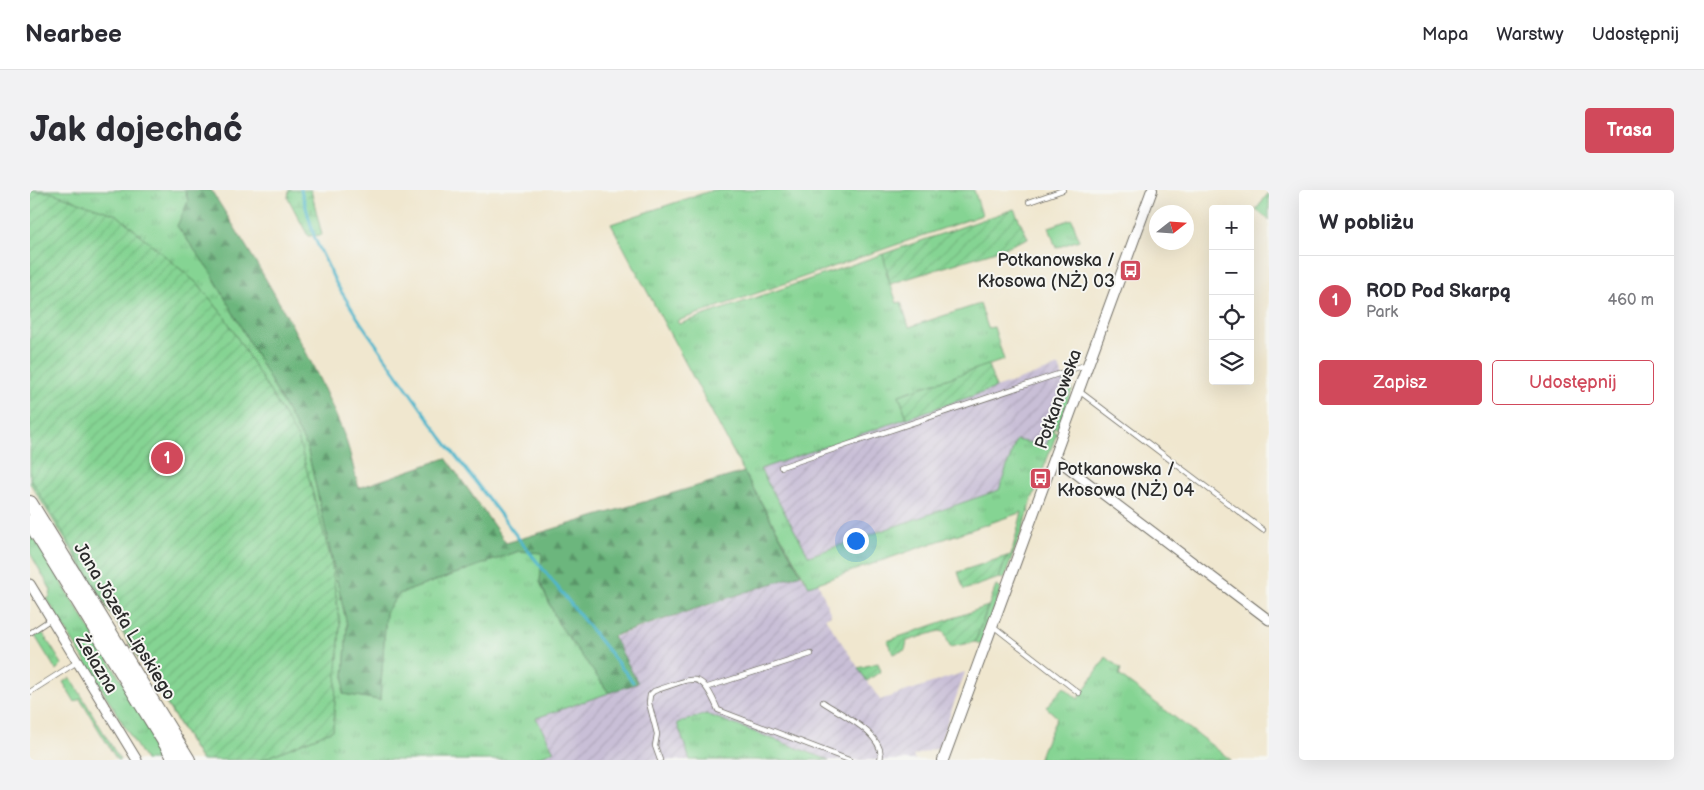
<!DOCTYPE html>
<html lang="pl">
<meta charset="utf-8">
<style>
body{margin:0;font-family:"Balsamiq Sans",sans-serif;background:#f2f2f3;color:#2b2b33}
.controls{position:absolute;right:15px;top:15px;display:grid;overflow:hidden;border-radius:5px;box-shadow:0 5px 20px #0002}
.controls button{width:45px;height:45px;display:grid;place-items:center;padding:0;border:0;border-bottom:1px solid #e1e1e2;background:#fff;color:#2b2b33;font:25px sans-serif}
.compass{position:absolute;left:1119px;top:15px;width:45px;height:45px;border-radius:50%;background:#fff;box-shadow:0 5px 20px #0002;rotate:73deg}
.you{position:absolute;left:825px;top:350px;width:18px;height:18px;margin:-12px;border:4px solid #fff;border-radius:50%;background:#1a73e8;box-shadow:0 0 0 8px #1a73e833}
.badge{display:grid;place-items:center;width:32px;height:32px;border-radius:50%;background:#d1495b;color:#fff;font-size:16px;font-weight:700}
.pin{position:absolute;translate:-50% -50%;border:2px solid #fff;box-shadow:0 1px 5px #0006}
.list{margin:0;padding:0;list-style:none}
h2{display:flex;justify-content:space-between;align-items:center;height:65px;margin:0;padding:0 20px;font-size:21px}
h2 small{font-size:16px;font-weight:400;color:#7c7c81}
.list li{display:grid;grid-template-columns:32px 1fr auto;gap:15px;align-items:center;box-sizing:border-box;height:90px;padding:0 20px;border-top:1px solid #e1e1e2}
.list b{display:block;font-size:19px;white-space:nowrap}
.list p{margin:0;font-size:16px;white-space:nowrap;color:#7c7c81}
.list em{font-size:16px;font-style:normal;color:#7c7c81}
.actions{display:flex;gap:10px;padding:15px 20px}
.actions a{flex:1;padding:11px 0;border:1px solid #d1495b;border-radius:5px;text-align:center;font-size:18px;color:#d1495b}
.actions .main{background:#d1495b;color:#fff}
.icon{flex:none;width:28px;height:28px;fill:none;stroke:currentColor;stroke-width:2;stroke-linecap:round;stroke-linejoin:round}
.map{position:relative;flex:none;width:1239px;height:570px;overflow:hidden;border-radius:5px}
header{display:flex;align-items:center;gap:30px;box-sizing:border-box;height:70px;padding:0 25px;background:#fff;border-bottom:1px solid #e1e1e2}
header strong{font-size:24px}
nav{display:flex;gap:28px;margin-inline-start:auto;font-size:18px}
.intro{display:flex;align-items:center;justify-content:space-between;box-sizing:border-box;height:120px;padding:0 30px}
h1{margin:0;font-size:35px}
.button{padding:12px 22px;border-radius:5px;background:#d1495b;color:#fff;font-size:18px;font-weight:700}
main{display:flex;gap:30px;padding:0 30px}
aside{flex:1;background:#fff;border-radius:5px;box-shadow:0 5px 20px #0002}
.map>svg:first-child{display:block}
</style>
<header>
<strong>Nearbee</strong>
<nav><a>Mapa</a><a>Warstwy</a><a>Udostępnij</a></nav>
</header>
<div class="intro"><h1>Jak dojechać</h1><a class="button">Trasa</a></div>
<main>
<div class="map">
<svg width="1239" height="570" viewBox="0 0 1239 570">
<defs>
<pattern id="industrial-furrows" width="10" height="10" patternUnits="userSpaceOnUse" patternTransform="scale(1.25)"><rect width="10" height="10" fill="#c9bfd7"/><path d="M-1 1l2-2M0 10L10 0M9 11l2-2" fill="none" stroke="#ada4b9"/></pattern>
<pattern id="grass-tufts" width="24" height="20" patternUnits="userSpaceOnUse" patternTransform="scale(1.25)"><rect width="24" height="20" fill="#85d493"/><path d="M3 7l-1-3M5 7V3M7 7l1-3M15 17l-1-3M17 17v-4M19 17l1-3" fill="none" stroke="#73b67f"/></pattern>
<pattern id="forest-firs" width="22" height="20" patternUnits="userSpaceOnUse" patternTransform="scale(1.25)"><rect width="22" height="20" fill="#6cb67d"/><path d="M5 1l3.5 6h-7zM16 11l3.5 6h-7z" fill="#599467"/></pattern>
<pattern id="wetland-marsh" width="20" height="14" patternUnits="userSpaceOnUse" patternTransform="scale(1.25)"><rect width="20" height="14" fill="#85d493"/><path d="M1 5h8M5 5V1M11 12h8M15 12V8" fill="none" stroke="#73b67f"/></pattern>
<pattern id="garden-furrows" width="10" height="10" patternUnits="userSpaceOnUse" patternTransform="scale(1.25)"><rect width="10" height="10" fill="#85d493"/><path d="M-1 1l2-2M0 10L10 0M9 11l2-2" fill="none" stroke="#73b67f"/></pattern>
</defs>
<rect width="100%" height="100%" fill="#f6f6f2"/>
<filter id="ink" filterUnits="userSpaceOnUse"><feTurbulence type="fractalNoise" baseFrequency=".02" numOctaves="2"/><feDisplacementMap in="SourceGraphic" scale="10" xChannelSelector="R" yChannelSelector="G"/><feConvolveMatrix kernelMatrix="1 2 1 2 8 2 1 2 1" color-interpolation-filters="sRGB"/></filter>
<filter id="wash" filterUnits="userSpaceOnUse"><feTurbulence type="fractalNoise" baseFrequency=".0096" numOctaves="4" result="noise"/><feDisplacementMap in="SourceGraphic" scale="20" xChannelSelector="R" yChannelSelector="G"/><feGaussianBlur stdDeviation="1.12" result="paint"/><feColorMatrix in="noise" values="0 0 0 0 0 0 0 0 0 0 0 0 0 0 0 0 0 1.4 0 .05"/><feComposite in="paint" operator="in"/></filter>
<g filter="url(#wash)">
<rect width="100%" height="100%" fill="#f0e7cf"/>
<path fill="url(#industrial-furrows)" d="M 1029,176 L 1037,200 L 1016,256 L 1012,255 L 969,300 L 778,366 L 730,279 Z
M 771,384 L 779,395 L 788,392 L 801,425 L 795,428 L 850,510 L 935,482 L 908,558 L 883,566 L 885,570 L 800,570 L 676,524 L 647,533 L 660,570 L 501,570 L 524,561 L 505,528 L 608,493 L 583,447 Z"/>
<path fill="url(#grass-tufts)" stroke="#58805f" d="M 0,0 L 155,0 L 159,12 L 147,36 L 180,81 L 277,257 L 317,435 L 313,504 L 350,510 L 356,422 L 369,404 L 489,361 L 513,363 L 510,392 L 528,433 L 579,503 L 506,528 L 524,561 L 501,570 L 231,570 L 303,540 L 310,435 L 301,370 L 268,248 L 194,126 L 169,95 L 87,25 Z
M 683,0 L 944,0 L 952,25 L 647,131 L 649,134 L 853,64 L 858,81 L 856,82 L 867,113 L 871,112 L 879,137 L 950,114 L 958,138 L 964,137 L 974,170 L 869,205 L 877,228 L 730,279 L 779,366 L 969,300 L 986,250 L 1016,256 L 1037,200 L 1033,188 L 1036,188 L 1042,200 L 1028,239 L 1024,238 L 1023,242 L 1027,243 L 998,320 L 999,321 L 974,389 L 969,388 L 977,366 L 981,365 L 992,322 L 779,396 L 714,282 L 581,34 Z
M 1239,2 L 1239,30 L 1226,20 Z
M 1042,29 L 1049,50 L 1026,58 L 1019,37 Z
M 0,288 L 10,303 L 171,570 L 0,293 Z
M 0,341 L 140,570 L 115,570 L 17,409 L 20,407 L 21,400 L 0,363 Z
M 966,396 L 971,399 L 951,454 L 945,452 Z
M 12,442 L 32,474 L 26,480 L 5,446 Z
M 1076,467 L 1091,479 L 1089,485 L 1201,570 L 1008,570 L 1027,527 L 1016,517 L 1034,497 L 1048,509 Z
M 41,488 L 90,570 L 87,570 L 50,509 L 45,512 L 33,492 Z
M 676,524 L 799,570 L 660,570 L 647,533 Z"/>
<path fill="url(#forest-firs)" stroke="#4c7054" d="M 155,0 L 181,0 C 230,77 277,155 312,240 C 320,258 323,279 329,298 L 416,268 L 476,353 L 714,282 L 771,384 L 583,446 L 608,493 L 579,503 L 528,433 L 510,392 L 512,363 L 489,361 L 369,404 L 356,422 L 350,510 L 313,504 L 317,435 L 277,257 L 180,81 L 147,36 L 158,11 Z"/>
<path fill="url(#wetland-marsh)" stroke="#58805f" d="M 259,0 L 281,0 L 292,45 L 278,46 L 258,8 Z"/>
<path fill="url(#garden-furrows)" stroke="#58805f" d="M 0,1 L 20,2 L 87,25 L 169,95 L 194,126 L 268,248 L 301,370 L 310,435 L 303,540 L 231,570 L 171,570 L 0,288 Z
M 984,19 L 998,48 L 969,60 L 860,94 L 853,64 Z
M 958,175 L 966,198 L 877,228 L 869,205 Z
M 977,366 L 969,388 L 934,400 L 928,382 Z
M 958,416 L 945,452 L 920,457 L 914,442 L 909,441 L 877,451 L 875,460 L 863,464 L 857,451 Z
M 848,473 L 851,481 L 837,491 L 828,478 Z"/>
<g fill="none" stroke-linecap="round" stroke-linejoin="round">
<path stroke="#4eb6cc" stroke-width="3" d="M 271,0 L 285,49 L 307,95 L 331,133 L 412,248 L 489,349 L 603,492"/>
</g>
</g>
<g filter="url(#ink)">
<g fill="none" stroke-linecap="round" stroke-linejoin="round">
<defs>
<path id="service" d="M 999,12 L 1033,0
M 1049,201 L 1233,340
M 751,277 L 1058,174
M 963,436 L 1049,503
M 0,443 L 21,429
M 678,497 L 781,464
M 0,502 L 47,472
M 793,512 C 810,524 857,545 850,570
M 630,570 L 625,556 L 627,544 L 619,513 L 620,505 L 624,501 C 664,489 670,477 688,520 L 819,570"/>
<path id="minor" d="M 1024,267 L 1239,430
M 0,394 L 107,570"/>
<path id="tertiary" d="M 913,570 L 1122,0"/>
<path id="primary" d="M 0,313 L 158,570
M 0,332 L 146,570"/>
</defs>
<use href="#service" stroke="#706d64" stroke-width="6"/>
<use href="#minor" stroke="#706d64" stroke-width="11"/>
<use href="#tertiary" stroke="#706d64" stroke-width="12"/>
<use href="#primary" stroke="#706d64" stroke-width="16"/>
<use href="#service" stroke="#fff" stroke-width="4.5"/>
<use href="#minor" stroke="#fff" stroke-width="9"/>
<use href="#tertiary" stroke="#fff" stroke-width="10"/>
<use href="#primary" stroke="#fff" stroke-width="14"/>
</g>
</g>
<defs>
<symbol id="bus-square" viewBox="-11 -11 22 22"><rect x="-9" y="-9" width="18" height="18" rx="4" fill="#d1495b" stroke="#f6f6f2"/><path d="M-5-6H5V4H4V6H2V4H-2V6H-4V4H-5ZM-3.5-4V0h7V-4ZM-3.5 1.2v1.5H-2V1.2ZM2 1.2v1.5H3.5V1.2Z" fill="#fff"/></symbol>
</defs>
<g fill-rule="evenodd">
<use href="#bus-square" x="1088" y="68" width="25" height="25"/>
<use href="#bus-square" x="998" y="276" width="25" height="25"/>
</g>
<g text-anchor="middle" stroke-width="4" stroke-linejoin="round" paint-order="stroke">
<g font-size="18" fill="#2b2b2b" stroke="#f6f6f2" text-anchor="end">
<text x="1085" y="76">Potkanowska /<tspan x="1085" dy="21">Kłosowa (NŻ) 03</tspan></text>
<text x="1027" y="285" text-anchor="start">Potkanowska /<tspan x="1027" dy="21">Kłosowa (NŻ) 04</tspan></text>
</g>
<g font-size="18" fill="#2b2b2b" stroke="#f6f6f2">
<text transform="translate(1028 209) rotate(-70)" y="6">Potkanowska</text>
<text transform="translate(95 431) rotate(59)" y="6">Jana Józefa Lipskiego</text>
<text transform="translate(67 474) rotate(59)" y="6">Żelazna</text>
</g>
</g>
</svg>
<div class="controls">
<button>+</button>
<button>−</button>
<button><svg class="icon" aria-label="locate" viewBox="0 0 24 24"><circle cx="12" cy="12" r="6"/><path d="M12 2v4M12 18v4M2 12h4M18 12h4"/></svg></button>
<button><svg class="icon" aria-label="layers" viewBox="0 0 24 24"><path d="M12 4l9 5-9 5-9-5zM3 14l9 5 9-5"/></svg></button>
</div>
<svg class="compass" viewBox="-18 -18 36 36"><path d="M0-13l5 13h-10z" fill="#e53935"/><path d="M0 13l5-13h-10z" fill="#7c7c81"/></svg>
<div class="you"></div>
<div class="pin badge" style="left:137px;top:268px">1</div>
</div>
<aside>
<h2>W pobliżu<small></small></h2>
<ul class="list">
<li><span class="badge">1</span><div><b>ROD Pod Skarpą</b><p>Park</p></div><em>460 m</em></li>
</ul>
<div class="actions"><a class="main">Zapisz</a><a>Udostępnij</a></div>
</aside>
</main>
